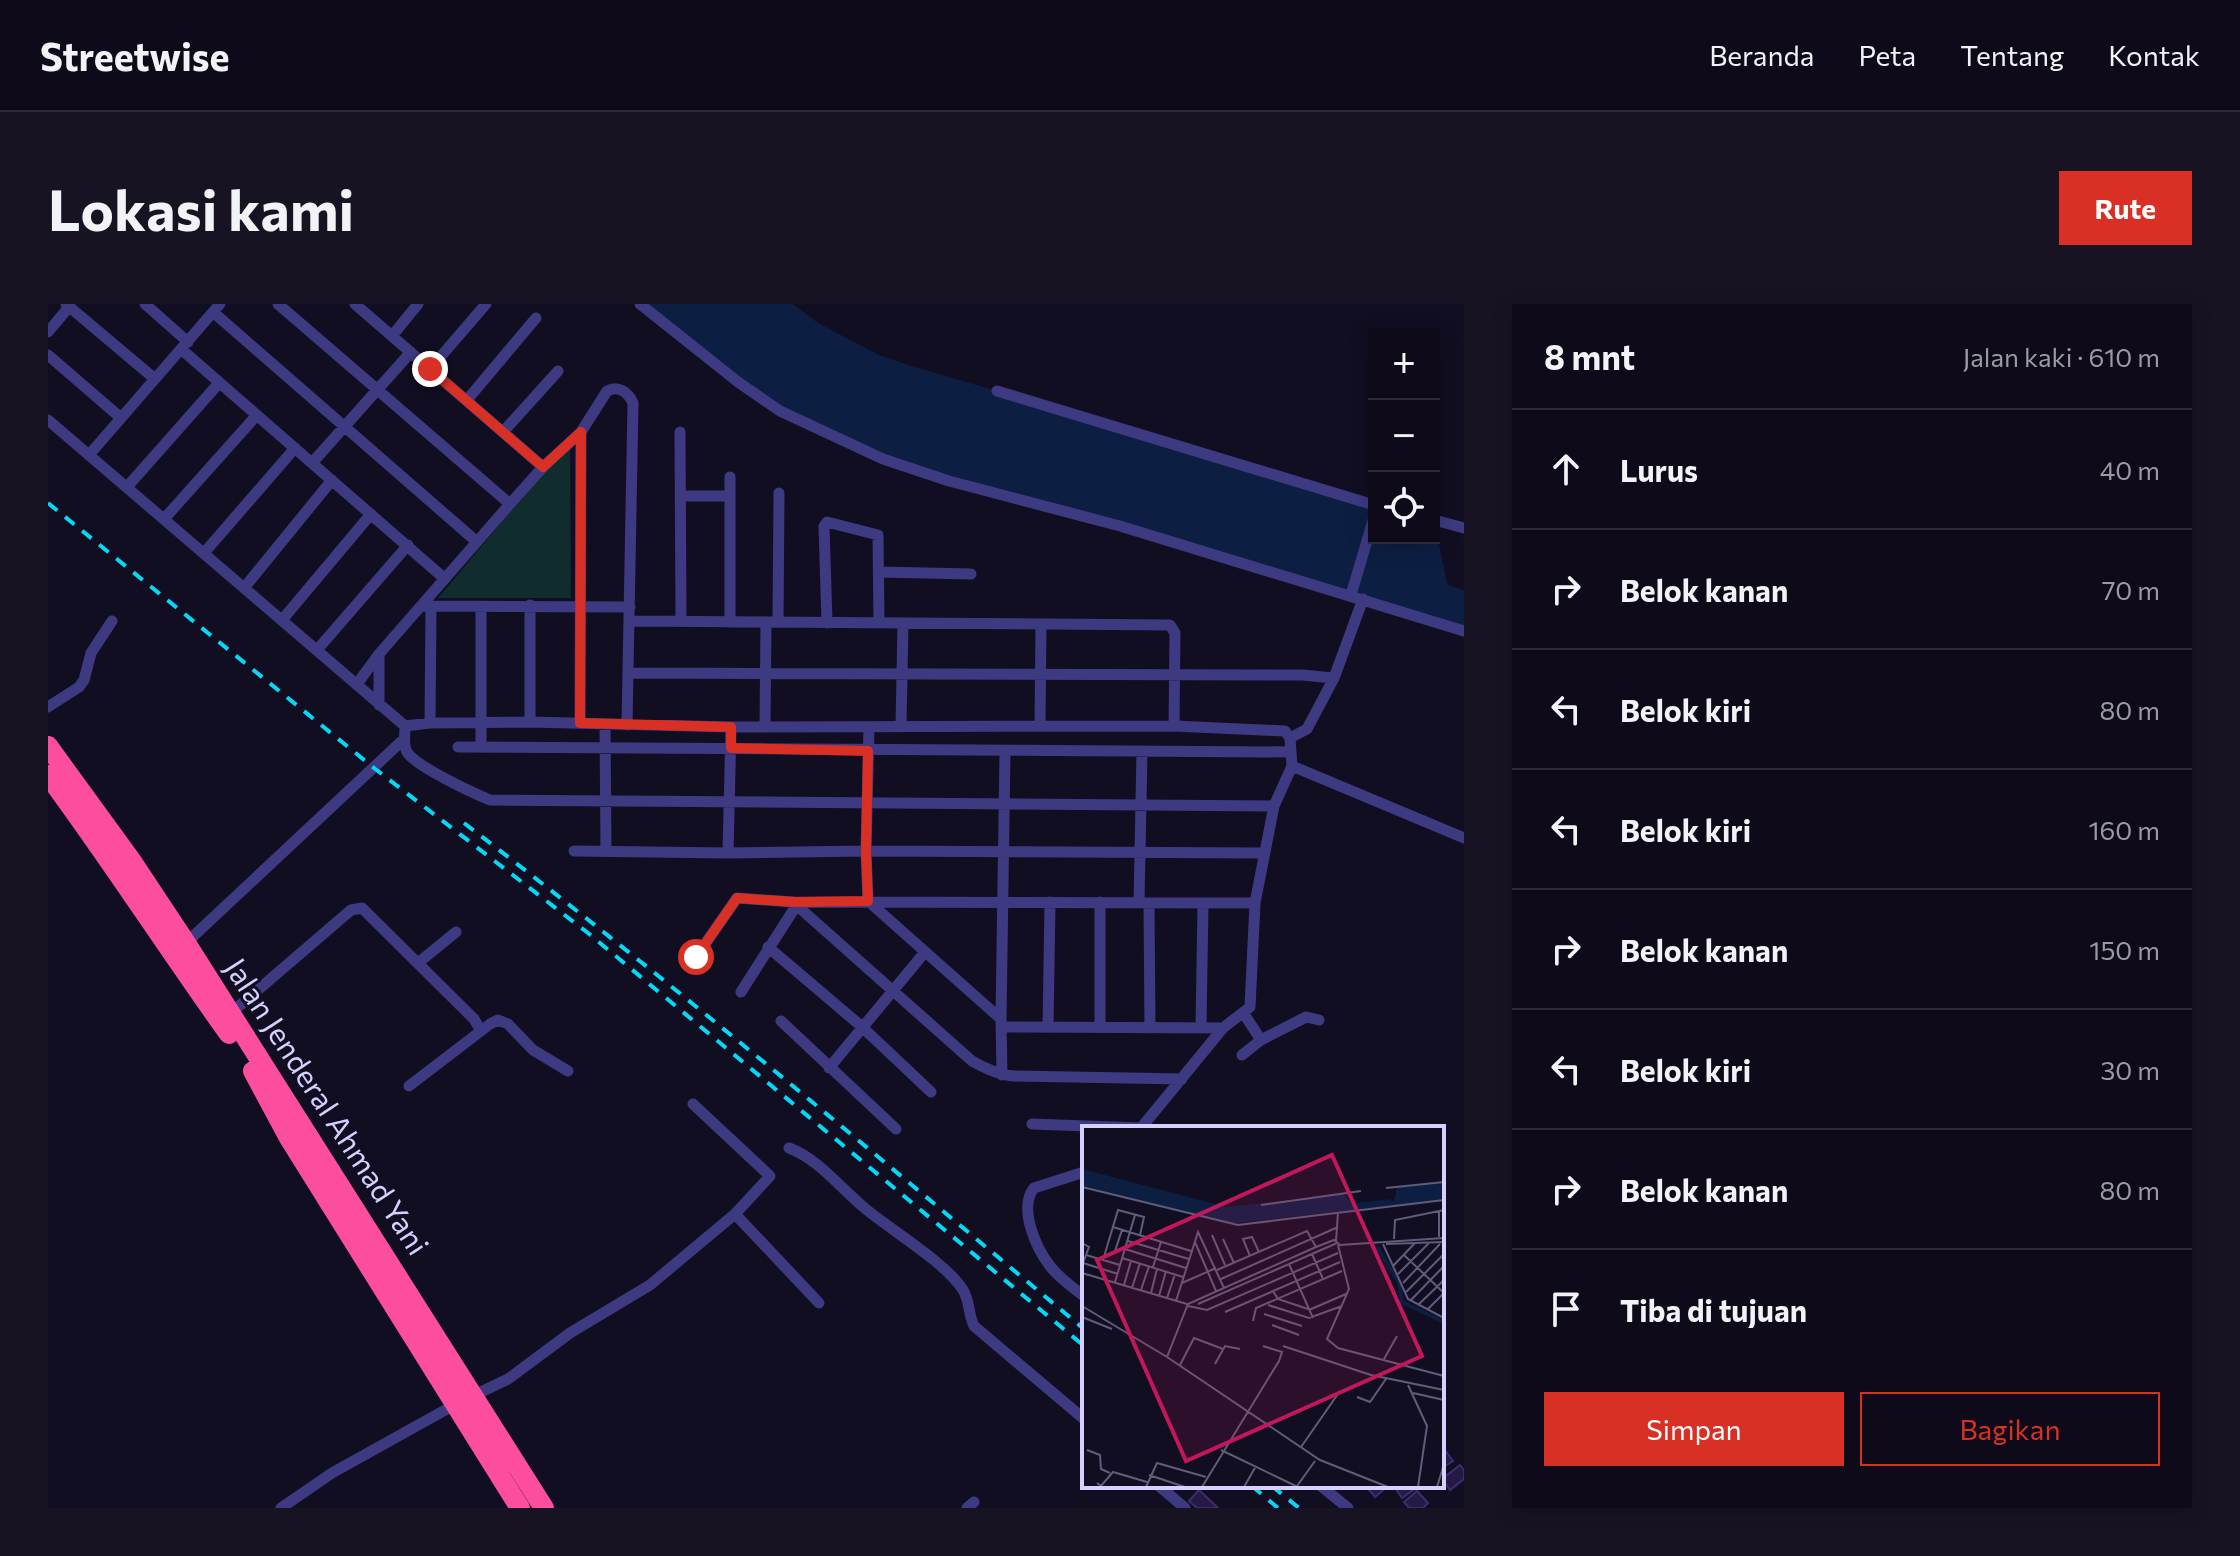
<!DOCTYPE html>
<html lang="id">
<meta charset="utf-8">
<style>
body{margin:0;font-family:Commissioner,sans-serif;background:#171323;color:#f1f3f6}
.controls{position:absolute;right:24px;top:24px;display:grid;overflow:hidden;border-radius:0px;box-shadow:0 4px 20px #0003}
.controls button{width:72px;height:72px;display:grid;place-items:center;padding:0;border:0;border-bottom:2px solid #2e2b39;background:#0e0a1a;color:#f1f3f6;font:40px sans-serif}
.stop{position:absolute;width:24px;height:24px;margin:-18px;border:6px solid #d93025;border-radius:50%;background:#fff}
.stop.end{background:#d93025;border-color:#fff;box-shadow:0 2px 8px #0008}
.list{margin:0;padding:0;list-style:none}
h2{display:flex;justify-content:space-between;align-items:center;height:104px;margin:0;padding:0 32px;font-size:34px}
h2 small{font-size:26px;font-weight:400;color:#9b9aa2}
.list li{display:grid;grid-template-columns:52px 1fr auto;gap:24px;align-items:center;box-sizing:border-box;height:120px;padding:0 32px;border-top:2px solid #2e2b39}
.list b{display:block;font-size:30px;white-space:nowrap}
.list em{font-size:26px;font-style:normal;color:#9b9aa2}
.actions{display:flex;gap:16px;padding:24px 32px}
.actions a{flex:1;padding:18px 0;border:2px solid #d93025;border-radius:0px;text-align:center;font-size:28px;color:#d93025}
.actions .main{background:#d93025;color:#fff}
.icon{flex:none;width:44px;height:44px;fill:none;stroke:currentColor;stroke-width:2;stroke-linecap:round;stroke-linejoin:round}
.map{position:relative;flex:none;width:1416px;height:1204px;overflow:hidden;border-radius:0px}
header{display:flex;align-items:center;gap:48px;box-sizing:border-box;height:112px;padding:0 40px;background:#0e0a1a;border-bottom:2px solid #2e2b39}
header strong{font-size:38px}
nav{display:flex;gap:44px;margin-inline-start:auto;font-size:28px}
.intro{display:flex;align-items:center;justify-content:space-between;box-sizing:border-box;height:192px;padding:0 48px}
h1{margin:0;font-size:56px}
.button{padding:20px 36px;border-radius:0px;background:#d93025;color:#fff;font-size:28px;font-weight:700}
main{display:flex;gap:48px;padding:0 48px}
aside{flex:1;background:#0e0a1a;border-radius:0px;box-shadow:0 4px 20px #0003}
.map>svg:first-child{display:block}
</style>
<header>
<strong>Streetwise</strong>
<nav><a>Beranda</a><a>Peta</a><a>Tentang</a><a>Kontak</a></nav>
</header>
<div class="intro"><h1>Lokasi kami</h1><a class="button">Rute</a></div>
<main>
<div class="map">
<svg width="1416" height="1204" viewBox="0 0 1416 1204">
<rect width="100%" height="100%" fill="#120e22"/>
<path fill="#112c2c" d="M 522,137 L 523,294 L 390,294 Z"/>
<path fill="#0c1f43" d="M 592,0 L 745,0 L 770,19 L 831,51 L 860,61 L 1130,140 L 1326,201 L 1326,234 L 1386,234 L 1386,216 L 1402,294 L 1416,299 L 1416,328 L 835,155 L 732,107 Z"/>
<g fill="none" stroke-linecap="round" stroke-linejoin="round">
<path stroke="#0c1f43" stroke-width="24" d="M 1371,284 L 1416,299"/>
</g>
<path fill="#241a43" stroke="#3b2d6f" stroke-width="2" d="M 1397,1146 L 1405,1157 L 1394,1164 L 1394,1148 Z
M 1412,1161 L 1416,1166 L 1416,1175 L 1402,1186 L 1394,1175 Z
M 1318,1182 L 1340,1182 L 1327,1193 Z
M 1346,1182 L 1371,1182 L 1354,1194 Z
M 1151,1186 L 1170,1204 L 1149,1204 L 1141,1197 Z
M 1369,1187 L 1380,1199 L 1375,1204 L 1361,1204 L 1356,1198 Z"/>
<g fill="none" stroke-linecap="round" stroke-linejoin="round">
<path stroke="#3e3a81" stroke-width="11" d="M 18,0 L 107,75
M 97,0 L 140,38
M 230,0 L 462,200
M 307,0 L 495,163
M 592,0 L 690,78 L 732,107 L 835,155 L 901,177 L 1072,222 L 1416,327
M 165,8 L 429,238
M 0,28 L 21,3
M 344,32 L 370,0
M 133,45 L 397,275
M 0,51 L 73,114
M 382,65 L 438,0
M 949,87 L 1326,201
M 419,96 L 488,14
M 0,116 L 357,422
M 455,128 L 510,67
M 632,128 L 633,317
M 41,151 L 172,0
M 264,159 L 363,48
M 79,183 L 171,79
M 632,192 L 681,192
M 116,215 L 209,111
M 1386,216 L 1416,224
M 156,249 L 247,144
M 832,268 L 923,270
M 196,284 L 284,176
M 1303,291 L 1326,213
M 482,301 L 482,418
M 374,302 L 582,303
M 433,303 L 433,443
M 234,316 L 323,210
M 582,317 L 1122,321 L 1127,329 L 1126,422
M 682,318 L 682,173
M 730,318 L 731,189
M 779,319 L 776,222 L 779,218 L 830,231 L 831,319
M 269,346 L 360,241
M 581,369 L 1254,371 L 1286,374
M 309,380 L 331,350 L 462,200 L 495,163 L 533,128 L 559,87 C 570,81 580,88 585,99 L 579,421
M 331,401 L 331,351
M 0,403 L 31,383 L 36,376 L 43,349 L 64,317
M 382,419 L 383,303
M 532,419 L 533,128
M 557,420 L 558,547
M 853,422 L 855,319
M 992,422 L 993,320
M 717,423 L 718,318
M 821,423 L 818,547 L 820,597 L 953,715
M 1242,434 L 1259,425 L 1286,374 L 1315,295
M 410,443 L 1243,448
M 1244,462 L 1416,534
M 526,547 L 680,549 L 818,547 L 1216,549
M 680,549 L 683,423
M 1052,598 L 1052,723
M 746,599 L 924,757 C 938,765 951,771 966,772 L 1134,775
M 1091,599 L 1094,448
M 1101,599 L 1102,724
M 138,639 L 356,435
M 720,643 L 813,722 L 883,788
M 648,653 L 689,594 L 746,598 L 1207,599
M 370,659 L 408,628
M 693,688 L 748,602
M 183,709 L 303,606 L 314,604 L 426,715 L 433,727
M 1196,710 L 1213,736 L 1258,713 L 1271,716
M 733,717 L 848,825
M 953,723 L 1175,724
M 1000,723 L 1002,598
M 1153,724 L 1155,599
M 1194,751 L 1213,736
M 781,764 L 877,648
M 954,771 L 953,715 L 957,448
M 361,782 L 442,720 L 450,716 L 460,720 L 485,746 L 520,767
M 984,820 L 1093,824
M 1093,824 L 1175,724 L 1202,703 L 1207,599 L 1226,502 L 1244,462 L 1242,434 L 1237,427 L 1126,422 L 683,423 L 482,418 L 382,419 L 357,422 C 357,430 355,441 359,448 C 367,462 425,489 442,496 L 1226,502
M 741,844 C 771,855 794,886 819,906 C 846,928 898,959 915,986 C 922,997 920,1010 926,1022 L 1036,1115
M 1036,868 L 986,884 C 970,904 988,944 1002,962 C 1011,974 1024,983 1036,992
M 687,910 L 771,999
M 1111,1182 L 1137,1204
M 1273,1182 L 1300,1204
M 233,1204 L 284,1169 L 408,1100 L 460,1075 L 522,1029 L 602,981 L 687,910 L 722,872 L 645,800
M 919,1204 L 926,1198"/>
<path stroke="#fc4d9e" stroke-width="20" d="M 0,442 L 85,559 L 138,639 L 496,1204
M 0,471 C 63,556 120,645 181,730
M 205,767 L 241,834 L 472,1204"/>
<path stroke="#04d9f7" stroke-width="4" stroke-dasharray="12 10" stroke-linecap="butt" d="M 0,199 L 326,464 L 540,629 L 1036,1042
M 416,519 C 628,681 831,854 1036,1025
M 1204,1182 L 1230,1204
M 1224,1182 L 1251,1204"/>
</g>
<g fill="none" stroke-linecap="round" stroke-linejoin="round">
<path stroke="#d93025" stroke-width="10" d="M 382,65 L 495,163 L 533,128 L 532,419 L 683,423 L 683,444 L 820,447 L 818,547 L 820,597 L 746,598 L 689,594 L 648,653"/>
</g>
<g text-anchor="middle" stroke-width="6" stroke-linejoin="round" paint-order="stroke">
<g font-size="30" fill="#d6d0fe" stroke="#120e22">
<text transform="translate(278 803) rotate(57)" y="10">Jalan Jenderal Ahmad Yani</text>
</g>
</g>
<g transform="translate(1034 822)">
<rect width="362" height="362" fill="#120e22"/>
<path d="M 0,43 L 144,81 L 262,68 L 270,79 L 293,78 L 312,75 L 315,61 L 362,56 L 362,74 L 145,98 L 0,61 Z" fill="#0c1f43"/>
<path fill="none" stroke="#0c1f43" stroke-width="4" d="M 267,80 L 309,75M 295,121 L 317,157 L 320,176 L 362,196"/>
<path fill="none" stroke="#605c7a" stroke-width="2" d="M 0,61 L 156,99 L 362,74M 304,62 L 362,56M 179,79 L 279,65M 357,85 L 357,111M 31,101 L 109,125M 130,109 L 143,139M 141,113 L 152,137M 312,113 L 313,94 L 362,84M 46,115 L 107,133M 254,115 L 256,86M 113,116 L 134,165M 0,117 L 7,121 L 1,137M 301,118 L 326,173 L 362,192M 304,118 L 362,116M 256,119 L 267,163 L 245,213 L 256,222 L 362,250M 43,123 L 104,142M 32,128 L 40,104M 230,128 L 241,153M 4,129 L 38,139M 322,129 L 362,167M 168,130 L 161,113 L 170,111 L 177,126M 40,132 L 101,151M 21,134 L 36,84 L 62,91 L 58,109M 1,137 L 36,148M 207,138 L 231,192M 311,140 L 333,117M 71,141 L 79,116M 135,144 L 225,105 L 234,121M 0,147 L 105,178M 316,148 L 347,117M 139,153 L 256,101M 33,156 L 53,89M 100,157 L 134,142M 321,157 L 358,118M 42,159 L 49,135M 50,162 L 58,137M 59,164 L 67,140M 191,165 L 196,173 L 226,183M 324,166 L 362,128M 69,167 L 75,143M 77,170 L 84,145M 85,172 L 93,148M 94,175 L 116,106 L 142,162M 328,175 L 362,140M 116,178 L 255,117M 186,179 L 227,192 L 260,180M 336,179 L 362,154M 0,180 L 85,231 L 238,334 L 306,361M 106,180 L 125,184 L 256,127M 227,184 L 264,168M 345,184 L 362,167M 143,186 L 258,136M 182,188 L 220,200M 0,191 L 30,203M 171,195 L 174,182 L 260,145M 190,199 L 217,209M 201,220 L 289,249 L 362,264M 85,231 L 106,178 L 234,121 L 252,114 L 258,119 L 362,112M 302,233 L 315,210M 133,238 L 143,220 L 158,223M 98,239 L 112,212 L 141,223M 326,259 L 345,300 L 336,361M 331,267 L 362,274M 275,271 L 288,276 L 304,253M 219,321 L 258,265M 5,324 L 18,329 L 19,343 L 28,347M 139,324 L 216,361M 67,349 L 103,361M 15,357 L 19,360 L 31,346 L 65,356M 215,360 L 233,335M 64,361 L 75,337 L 124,351M 120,361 L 197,235 L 200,226 L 181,220M 162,361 L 174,340M 355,361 L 362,338"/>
<path fill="#c2185b" fill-opacity="0.15" stroke="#c2185b" stroke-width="4" d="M 250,29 L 340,230 L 104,335 L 15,134 Z"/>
<rect width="362" height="362" fill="none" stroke="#d6d0fe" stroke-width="4"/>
</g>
</svg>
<div class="controls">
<button>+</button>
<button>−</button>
<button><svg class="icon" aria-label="locate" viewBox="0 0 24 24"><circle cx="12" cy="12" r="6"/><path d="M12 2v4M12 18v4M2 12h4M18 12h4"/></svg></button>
</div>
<div class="stop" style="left:648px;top:653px"></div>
<div class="stop end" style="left:382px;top:65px"></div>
</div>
<aside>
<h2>8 mnt<small>Jalan kaki · 610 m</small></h2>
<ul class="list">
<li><svg class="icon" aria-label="ahead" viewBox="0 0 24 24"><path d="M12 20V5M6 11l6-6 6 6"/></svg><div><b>Lurus</b></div><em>40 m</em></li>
<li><svg class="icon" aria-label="right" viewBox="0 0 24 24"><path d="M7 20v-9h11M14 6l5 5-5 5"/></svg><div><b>Belok kanan</b></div><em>70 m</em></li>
<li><svg class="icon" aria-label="left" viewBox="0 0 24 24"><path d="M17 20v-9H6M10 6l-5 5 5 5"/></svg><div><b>Belok kiri</b></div><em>80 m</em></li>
<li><svg class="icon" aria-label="left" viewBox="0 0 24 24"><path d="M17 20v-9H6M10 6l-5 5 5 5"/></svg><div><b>Belok kiri</b></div><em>160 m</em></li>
<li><svg class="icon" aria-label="right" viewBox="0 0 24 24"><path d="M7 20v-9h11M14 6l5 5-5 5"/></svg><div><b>Belok kanan</b></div><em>150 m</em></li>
<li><svg class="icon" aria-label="left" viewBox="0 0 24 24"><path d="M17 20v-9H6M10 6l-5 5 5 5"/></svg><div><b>Belok kiri</b></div><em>30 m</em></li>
<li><svg class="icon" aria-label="right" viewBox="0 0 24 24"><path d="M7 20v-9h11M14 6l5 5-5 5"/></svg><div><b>Belok kanan</b></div><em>80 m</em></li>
<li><svg class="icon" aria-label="arrive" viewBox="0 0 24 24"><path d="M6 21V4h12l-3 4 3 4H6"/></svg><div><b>Tiba di tujuan</b></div></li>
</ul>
<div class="actions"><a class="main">Simpan</a><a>Bagikan</a></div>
</aside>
</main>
